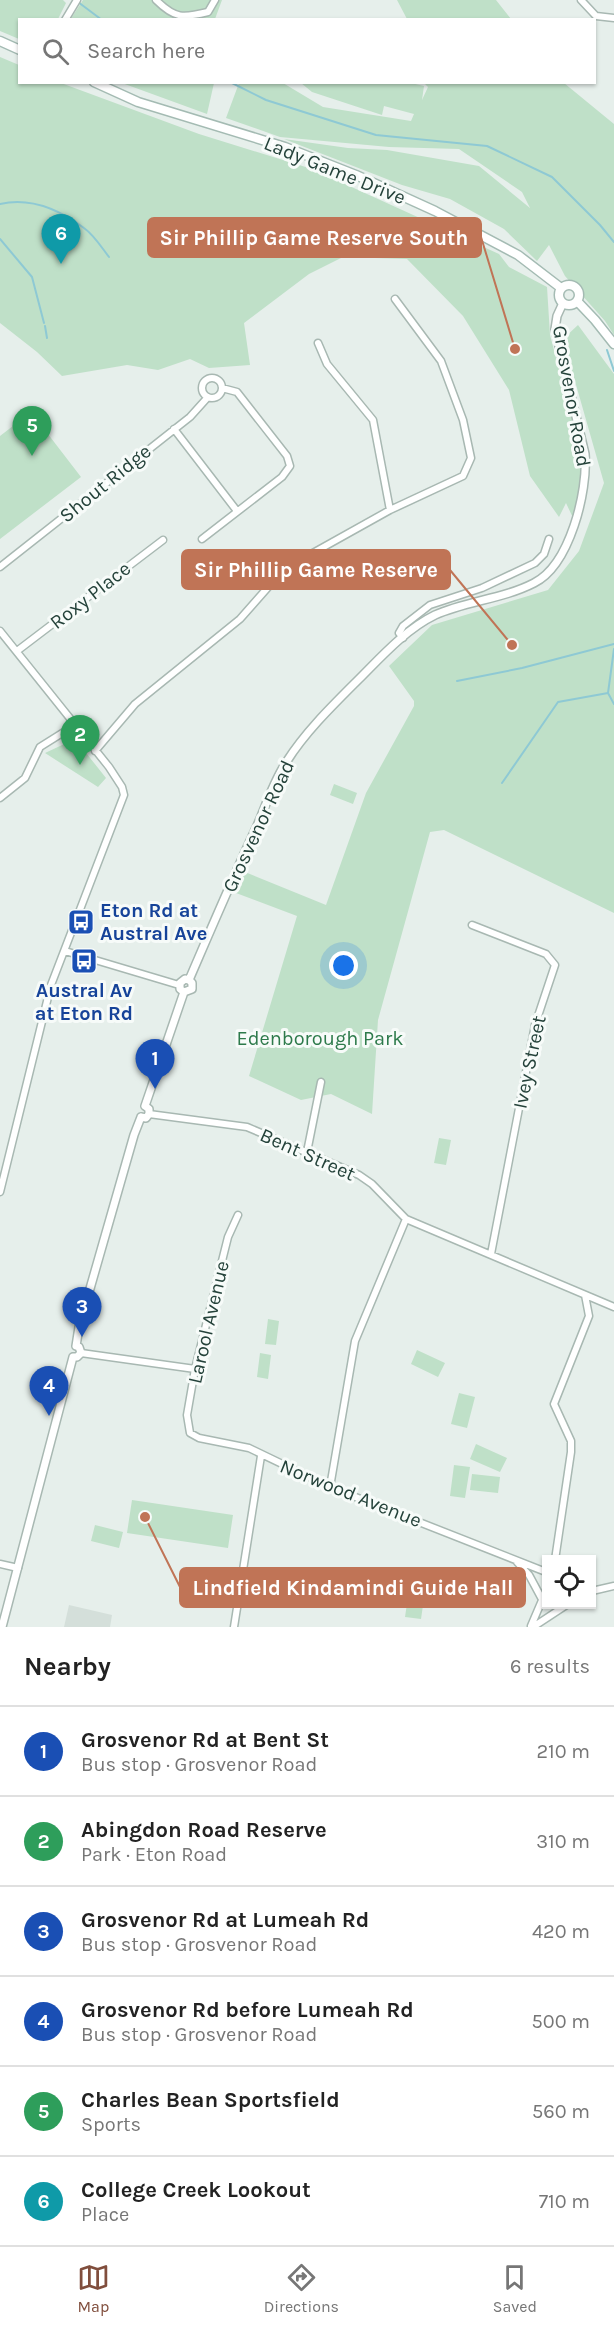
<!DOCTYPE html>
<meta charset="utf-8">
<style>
body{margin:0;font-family:Karla,sans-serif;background:#f6f6f6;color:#222}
.controls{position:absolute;right:18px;bottom:18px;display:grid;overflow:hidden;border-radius:0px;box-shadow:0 2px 4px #0004}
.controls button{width:54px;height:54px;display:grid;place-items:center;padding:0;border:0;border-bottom:2px solid #e0e0e0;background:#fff;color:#222;font:30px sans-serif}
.you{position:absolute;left:344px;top:966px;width:21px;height:21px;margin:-15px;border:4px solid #fff;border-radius:50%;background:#1a73e8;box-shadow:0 0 0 9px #1a73e833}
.badge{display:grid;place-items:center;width:39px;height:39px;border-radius:50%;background:#804e3d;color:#fff;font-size:20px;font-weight:700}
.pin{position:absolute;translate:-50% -50px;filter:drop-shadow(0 2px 3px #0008)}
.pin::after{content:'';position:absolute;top:32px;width:21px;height:18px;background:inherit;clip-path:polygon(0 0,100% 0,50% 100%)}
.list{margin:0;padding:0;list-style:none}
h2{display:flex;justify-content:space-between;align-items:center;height:78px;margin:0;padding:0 24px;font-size:26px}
h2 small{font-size:20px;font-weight:400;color:#767676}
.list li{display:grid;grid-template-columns:39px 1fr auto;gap:18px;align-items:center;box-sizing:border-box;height:90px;padding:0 24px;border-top:2px solid #e0e0e0}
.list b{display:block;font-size:22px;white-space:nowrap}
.list p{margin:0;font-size:20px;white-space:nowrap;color:#767676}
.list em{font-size:20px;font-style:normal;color:#767676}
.icon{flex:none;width:33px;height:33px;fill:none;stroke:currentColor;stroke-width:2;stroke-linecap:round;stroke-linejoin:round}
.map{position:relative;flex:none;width:614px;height:1627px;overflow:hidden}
.search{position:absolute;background:#fff;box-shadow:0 2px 4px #0004;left:18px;right:18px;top:18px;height:66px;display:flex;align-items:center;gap:15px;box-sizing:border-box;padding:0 21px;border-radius:0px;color:#767676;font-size:22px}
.sheet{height:618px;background:#fff}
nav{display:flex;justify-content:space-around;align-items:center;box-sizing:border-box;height:84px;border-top:2px solid #e0e0e0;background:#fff;font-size:16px;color:#767676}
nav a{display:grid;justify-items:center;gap:3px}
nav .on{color:#804e3d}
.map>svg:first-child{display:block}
</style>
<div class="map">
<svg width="614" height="1627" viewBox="0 0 614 1627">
<rect width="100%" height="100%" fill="#e6efeb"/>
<path fill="#d4dfda" d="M 69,1605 L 112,1615 L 110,1627 L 64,1627 Z"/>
<path fill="#bfe0c8" d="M 0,0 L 63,0 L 66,3 L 58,19 L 20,20 L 19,39 L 0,31 Z
M 83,0 L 222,0 L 215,19 L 70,20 Z
M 397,0 L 496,0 L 511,19 L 407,19 Z
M 0,57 L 19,65 L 20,82 L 61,83 L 199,134 L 312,169 L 499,254 L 509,267 L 547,287 L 550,335 L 584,465 L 574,520 L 566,503 L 559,517 L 530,476 L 509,390 L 463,316 L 407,259 L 343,257 L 309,274 L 244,323 L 250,365 L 209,368 L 190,359 L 158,370 L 127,365 L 62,376 L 37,352 L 0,323 Z
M 122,83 L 214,82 L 214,83 L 207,114 Z
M 239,83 L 283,83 L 323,107 L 411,121 L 414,114 L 384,106 L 382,115 L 312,92 L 301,83 L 411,83 L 424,86 L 422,100 L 428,87 L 424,83 L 564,83 L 614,124 L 614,335 L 605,321 L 565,276 L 549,245 L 537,261 L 504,229 L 450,199 L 402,185 L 284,139 L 348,148 L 387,150 L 479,166 L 530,208 L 522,192 L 459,149 L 389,147 L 280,137 L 226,118 Z
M 578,325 L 614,374 L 614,913 L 444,830 L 430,832 L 378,1020 L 372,1114 L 331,1094 L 301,1100 L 249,1076 L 297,916 L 236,893 L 245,872 L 326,905 L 366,793 L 414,706 L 414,701 L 389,666 L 432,625 L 548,590 L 579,551 L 604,483 L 563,339 Z
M 31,412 L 81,477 L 0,539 L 0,436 Z
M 75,739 L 106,778 L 98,787 L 45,753 Z
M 334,784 L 357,793 L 353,804 L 330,795 Z
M 439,1138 L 451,1140 L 446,1165 L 434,1163 Z
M 268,1319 L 279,1321 L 276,1345 L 265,1344 Z
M 417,1350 L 445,1363 L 438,1377 L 411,1364 Z
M 260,1353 L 271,1355 L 268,1379 L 257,1377 Z
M 459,1393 L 475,1397 L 467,1428 L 451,1424 Z
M 476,1444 L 507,1458 L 500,1472 L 470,1459 Z
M 454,1465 L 470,1467 L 465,1498 L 450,1496 Z
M 472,1474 L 500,1477 L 498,1493 L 470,1490 Z
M 132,1500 L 233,1515 L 228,1548 L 127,1533 Z
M 95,1525 L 123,1532 L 119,1548 L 91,1541 Z
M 410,1583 L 426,1585 L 421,1619 L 405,1617 Z"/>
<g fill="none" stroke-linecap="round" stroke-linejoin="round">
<path stroke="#8ec9d4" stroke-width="2" d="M 78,2 L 102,20
M 230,82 L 266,100 L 376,135 L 487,146 L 552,177 L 600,225 L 614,242
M 0,204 C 30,197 60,210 84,228 C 94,235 102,248 109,257
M 0,239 L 32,277 L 44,323
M 45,326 L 47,338
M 607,350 L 614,371
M 457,681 L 522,668 L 614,644
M 608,693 L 614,704
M 502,783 L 558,702 L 608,693 L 614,649"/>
<defs>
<path id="minor" d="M 156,0 C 175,19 183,18 208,12 L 215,0
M 581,0 L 596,16 L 614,18
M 65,20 L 77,0
M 318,343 L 327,364 L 373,420 L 390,510
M202 388a10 10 0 1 1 20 0a10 10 0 1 1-20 0Z
M 174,429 L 237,511
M 202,539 L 282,477 L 290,466 L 287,456 L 237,392 L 222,388
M 0,567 L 190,417 L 208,397
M 0,631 L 109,767 L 122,787 L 124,795 L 51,985 L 0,1192
M 403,638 L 399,633 L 403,626 L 430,605 L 482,588 L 535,563 L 544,554 L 549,539
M 17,651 L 163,540
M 95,751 L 135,704 L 240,619 L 270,585 L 295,563 L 390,510 L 463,476 L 471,458 L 463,420 L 441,361 L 395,299
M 0,798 L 25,778 L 40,747 L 75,725
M 472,925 L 546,954 L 555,965 L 535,1025 L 491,1254
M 65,951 L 179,985
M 149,1114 L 247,1127 L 359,1175 L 372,1184 L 406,1219 L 614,1307
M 307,1152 L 321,1082
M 238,1215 L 228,1237 L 195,1369 L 187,1415 L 190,1433 L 199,1438 L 249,1448 L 330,1487 L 546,1572
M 81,1353 L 195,1369
M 330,1487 L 355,1341 L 406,1219
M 555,1560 L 571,1452 L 571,1441 L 554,1404 L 589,1316 L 585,1295
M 517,1562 L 529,1575 L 543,1601
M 0,1564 L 18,1568
M 592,1591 L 614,1586
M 531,1626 L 546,1591
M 234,1627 L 261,1456
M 533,1627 L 568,1604"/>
<path id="tertiary" d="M 189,980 C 211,929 233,877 257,826 C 266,805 274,780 287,761 C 306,731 334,704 359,679 C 381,657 406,629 435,615 C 466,601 503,599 534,583 C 570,565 588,491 585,454 L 555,329 L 557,316 L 563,303
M 184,992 L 180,989 L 180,983 L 185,979 L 189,980
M 184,992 L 192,989 L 192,983 L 189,980
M 145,1106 L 184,992
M 141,1117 L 146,1118 L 149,1114 L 149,1109 L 145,1106
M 76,1346 L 79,1327 L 134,1135 L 141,1117
M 73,1357 L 77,1357 L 81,1353 L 79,1347 L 76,1346
M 2,1627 L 73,1357"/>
<path id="secondary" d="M 0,41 L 20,50
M 94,82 L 138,102 L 285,147 L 356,175 L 435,211 L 518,255 L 561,288
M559 295a10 10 0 1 1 20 0a10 10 0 1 1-20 0Z
M 577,301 L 595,320 L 614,344"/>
</defs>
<use href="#minor" stroke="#a8b8b2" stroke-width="9"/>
<use href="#tertiary" stroke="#a8b8b2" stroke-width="10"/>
<use href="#secondary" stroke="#a4bbb3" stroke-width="11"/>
<use href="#minor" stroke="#fff" stroke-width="6"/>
<use href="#tertiary" stroke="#fff" stroke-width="7"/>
<use href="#secondary" stroke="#fff" stroke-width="8"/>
</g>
<defs>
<symbol id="bus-square" viewBox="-11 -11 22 22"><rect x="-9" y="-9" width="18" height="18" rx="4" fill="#1a4fb4" stroke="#f7fbf9"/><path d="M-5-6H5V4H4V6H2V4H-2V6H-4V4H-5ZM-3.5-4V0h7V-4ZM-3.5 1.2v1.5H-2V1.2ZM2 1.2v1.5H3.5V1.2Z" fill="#fff"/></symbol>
</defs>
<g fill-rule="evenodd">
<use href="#bus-square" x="66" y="907" width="30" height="30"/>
<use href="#bus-square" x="69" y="946" width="30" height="30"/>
</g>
<g text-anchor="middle" stroke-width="6" stroke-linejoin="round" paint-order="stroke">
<g font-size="20" fill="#24423a" stroke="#f7fbf9">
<text transform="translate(335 170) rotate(22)" y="7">Lady Game Drive</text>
<text transform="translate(572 396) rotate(80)" y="7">Grosvenor Road</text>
<text transform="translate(105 483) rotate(-39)" y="7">Shout Ridge</text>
<text transform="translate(90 595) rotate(-38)" y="7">Roxy Place</text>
<text transform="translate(258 826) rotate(-65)" y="7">Grosvenor Road</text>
<text transform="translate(529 1062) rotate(-78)" y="7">Ivey Street</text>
<text transform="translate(308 1154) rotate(24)" y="7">Bent Street</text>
<text transform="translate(208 1322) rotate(-77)" y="7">Larool Avenue</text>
<text transform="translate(351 1493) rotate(22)" y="7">Norwood Avenue</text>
</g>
<g font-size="20" font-weight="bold" fill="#164399" stroke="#f7fbf9" text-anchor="start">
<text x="100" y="917">Eton Rd at<tspan x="100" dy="23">Austral Ave</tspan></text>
<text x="84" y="997" text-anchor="middle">Austral Av<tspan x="84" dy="23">at Eton Rd</tspan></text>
</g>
<g font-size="20" fill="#2d7a4b" stroke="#f7fbf9">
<text x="320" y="1045">Edenborough Park</text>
</g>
</g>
<path fill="none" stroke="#c07456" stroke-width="2" d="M515 349L481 237M512 645L450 570M145 1517L180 1587"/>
<g fill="#c07456" stroke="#f7fbf9" stroke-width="2">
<circle cx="515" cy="349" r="6"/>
<circle cx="512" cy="645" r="6"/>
<circle cx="145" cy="1517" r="6"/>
</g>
<g fill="#c07456" stroke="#c07456" stroke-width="2">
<rect x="148" y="218" width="333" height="39" rx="6"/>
<rect x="182" y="550" width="268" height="39" rx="6"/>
<rect x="180" y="1568" width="345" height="39" rx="6"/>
</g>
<g font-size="21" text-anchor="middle" font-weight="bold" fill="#fff">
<text x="314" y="245">Sir Phillip Game Reserve South</text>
<text x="316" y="577">Sir Phillip Game Reserve</text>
<text x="353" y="1595">Lindfield Kindamindi Guide Hall</text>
</g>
</svg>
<div class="controls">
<button><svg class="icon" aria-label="locate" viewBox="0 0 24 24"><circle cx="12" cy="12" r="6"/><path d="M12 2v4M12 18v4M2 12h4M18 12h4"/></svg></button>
</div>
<div class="you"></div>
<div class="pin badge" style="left:155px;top:1089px;background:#1a4fb4">1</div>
<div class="pin badge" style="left:80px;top:765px;background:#2e9e5b">2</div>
<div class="pin badge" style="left:82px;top:1337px;background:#1a4fb4">3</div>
<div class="pin badge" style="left:49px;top:1416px;background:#1a4fb4">4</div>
<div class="pin badge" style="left:32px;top:456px;background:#2e9e5b">5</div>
<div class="pin badge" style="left:61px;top:264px;background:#0f9aa8">6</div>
<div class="search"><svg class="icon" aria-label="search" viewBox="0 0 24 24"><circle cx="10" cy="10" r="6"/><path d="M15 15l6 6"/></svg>Search here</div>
</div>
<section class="sheet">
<h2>Nearby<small>6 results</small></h2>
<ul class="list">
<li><span class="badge" style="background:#1a4fb4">1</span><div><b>Grosvenor Rd at Bent St</b><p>Bus stop · Grosvenor Road</p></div><em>210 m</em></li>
<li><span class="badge" style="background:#2e9e5b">2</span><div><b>Abingdon Road Reserve</b><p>Park · Eton Road</p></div><em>310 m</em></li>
<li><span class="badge" style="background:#1a4fb4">3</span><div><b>Grosvenor Rd at Lumeah Rd</b><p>Bus stop · Grosvenor Road</p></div><em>420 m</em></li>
<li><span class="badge" style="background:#1a4fb4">4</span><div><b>Grosvenor Rd before Lumeah Rd</b><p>Bus stop · Grosvenor Road</p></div><em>500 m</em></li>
<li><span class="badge" style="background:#2e9e5b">5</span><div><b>Charles Bean Sportsfield</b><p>Sports</p></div><em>560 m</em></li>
<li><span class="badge" style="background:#0f9aa8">6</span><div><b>College Creek Lookout</b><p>Place</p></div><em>710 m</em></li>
</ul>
</section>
<nav>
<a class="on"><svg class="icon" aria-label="map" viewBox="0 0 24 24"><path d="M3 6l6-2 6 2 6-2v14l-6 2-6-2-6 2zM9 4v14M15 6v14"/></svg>Map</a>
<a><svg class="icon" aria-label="directions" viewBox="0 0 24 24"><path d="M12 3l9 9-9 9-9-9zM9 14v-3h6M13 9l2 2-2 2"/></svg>Directions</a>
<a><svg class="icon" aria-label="saved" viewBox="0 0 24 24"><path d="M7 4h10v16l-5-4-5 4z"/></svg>Saved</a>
</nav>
